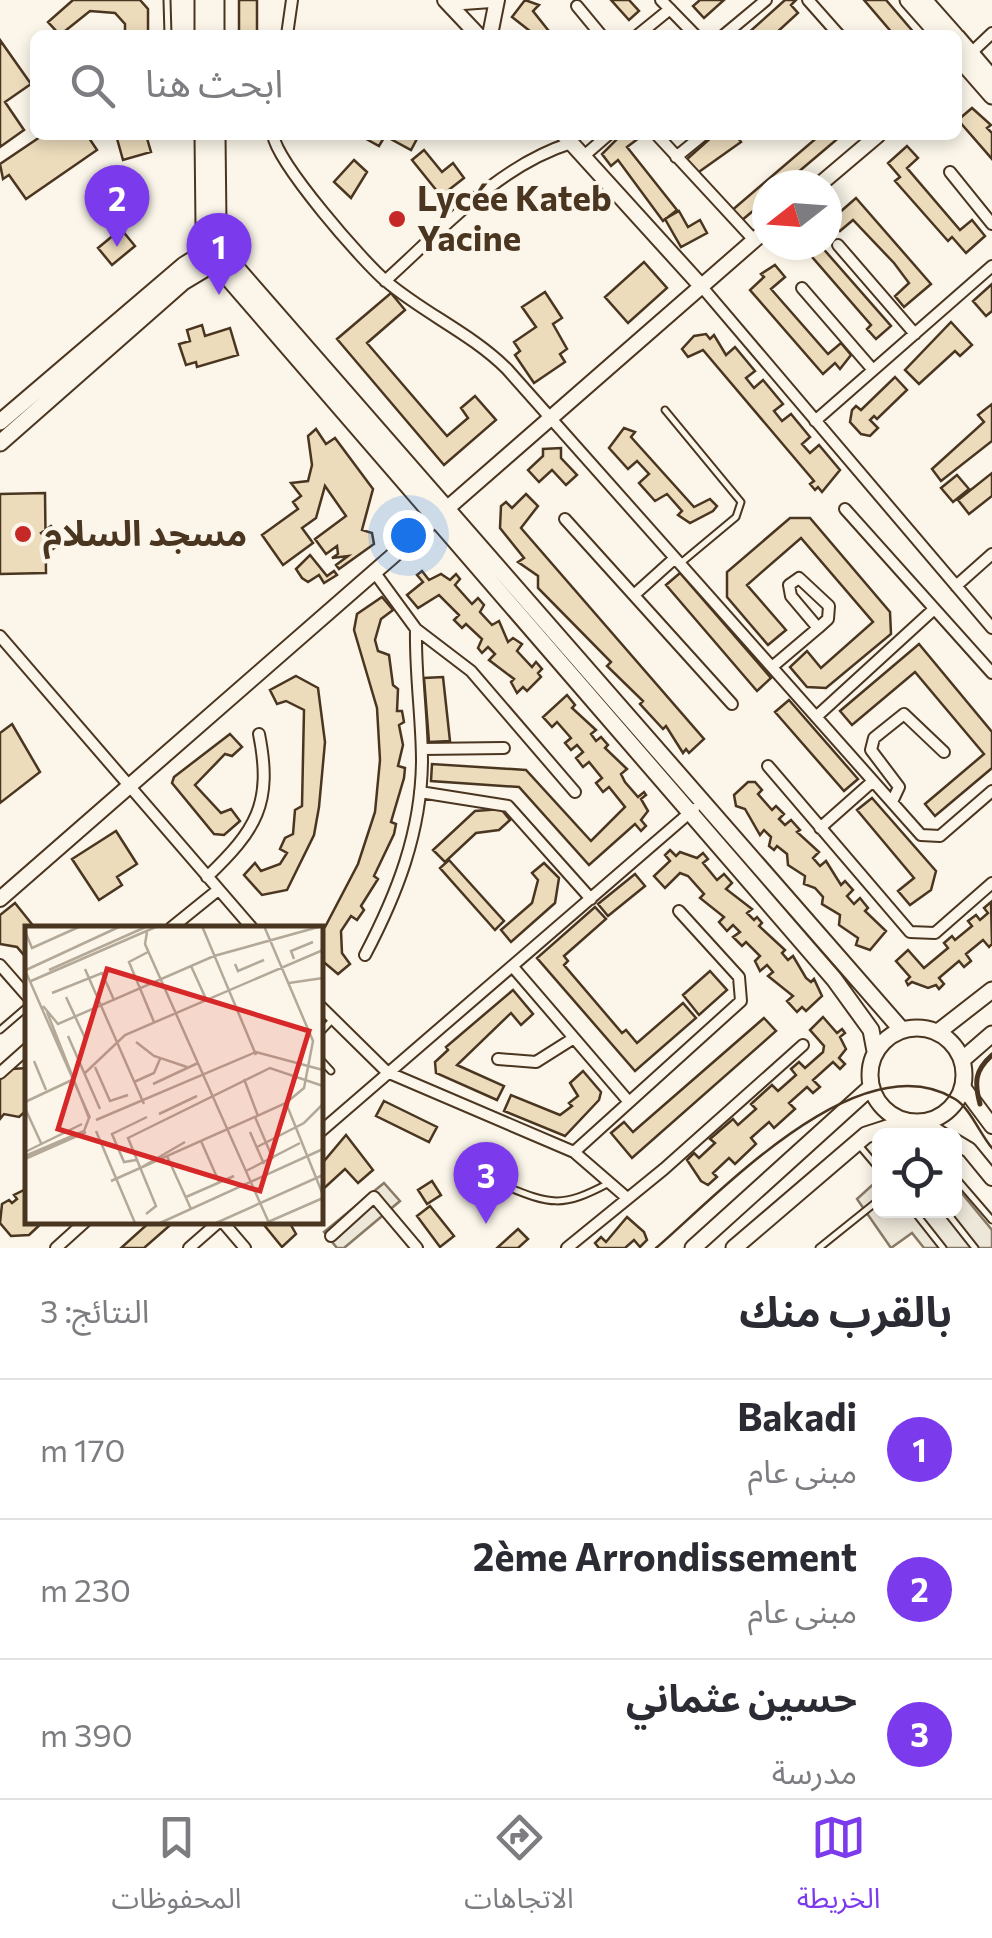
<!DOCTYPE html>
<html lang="ar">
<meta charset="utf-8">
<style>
body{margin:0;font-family:Commissioner,"Noto Sans Arabic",sans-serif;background:#f2f2f3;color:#2b2b33;direction:rtl}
.controls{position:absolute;right:30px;bottom:30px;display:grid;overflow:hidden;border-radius:15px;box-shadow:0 5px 15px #0003}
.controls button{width:90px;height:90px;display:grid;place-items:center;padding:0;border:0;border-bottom:2px solid #e1e1e2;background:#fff;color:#2b2b33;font:50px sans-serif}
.compass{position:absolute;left:752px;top:170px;width:90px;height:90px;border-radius:50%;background:#fff;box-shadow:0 5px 15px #0003;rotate:253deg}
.you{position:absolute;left:408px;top:535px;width:35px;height:35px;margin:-25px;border:8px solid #fff;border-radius:50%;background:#1a73e8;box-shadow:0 0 0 15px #1a73e833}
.badge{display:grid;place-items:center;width:65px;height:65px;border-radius:50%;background:#7c3aed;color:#fff;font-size:32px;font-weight:700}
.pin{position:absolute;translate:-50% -82px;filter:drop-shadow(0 2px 5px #0008)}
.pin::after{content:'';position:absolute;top:52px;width:35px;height:30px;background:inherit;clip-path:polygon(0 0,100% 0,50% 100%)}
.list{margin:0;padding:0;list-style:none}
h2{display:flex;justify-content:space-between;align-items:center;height:130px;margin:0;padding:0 40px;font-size:42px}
h2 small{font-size:32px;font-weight:400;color:#7c7c81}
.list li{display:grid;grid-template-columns:65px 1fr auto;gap:30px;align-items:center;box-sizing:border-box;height:140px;padding:0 40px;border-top:2px solid #e1e1e2}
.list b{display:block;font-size:38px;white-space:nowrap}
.list p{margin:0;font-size:32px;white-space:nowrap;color:#7c7c81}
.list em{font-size:32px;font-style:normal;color:#7c7c81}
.icon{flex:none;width:55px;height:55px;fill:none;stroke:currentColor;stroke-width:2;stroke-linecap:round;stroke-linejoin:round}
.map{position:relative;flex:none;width:992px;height:1248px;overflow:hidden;direction:ltr}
.search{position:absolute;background:#fff;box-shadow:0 5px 15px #0003;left:30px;right:30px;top:30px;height:110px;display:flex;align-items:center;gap:25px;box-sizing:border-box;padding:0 35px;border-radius:15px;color:#7c7c81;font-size:38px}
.sheet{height:550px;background:#fff}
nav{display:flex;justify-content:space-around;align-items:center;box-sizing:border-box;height:140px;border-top:2px solid #e1e1e2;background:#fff;font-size:28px;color:#7c7c81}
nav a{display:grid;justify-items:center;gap:5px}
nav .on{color:#7c3aed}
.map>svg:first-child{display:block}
</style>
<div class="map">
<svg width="992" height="1248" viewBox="0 0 992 1248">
<rect width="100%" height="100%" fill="#fbf6e9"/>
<path fill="#ede7d9" stroke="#887966" stroke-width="2.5" d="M 879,1179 L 880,1210 L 954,1210 L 955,1185 L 992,1230 L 992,1248 L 924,1248 L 912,1233 L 891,1248 L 857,1199 Z
M 384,1183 L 400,1201 L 344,1248 L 337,1248 L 324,1232 Z"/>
<path fill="#ecdcbc" stroke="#4a3520" stroke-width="2.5" d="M 73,0 L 140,0 L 148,9 L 148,35 L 125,35 L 125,24 L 115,13 L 90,11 L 60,35 L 48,22 Z
M 239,0 L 257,0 L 257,35 L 239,35 Z
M 525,0 L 539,5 L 533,11 L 552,35 L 535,35 L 512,17 Z
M 611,0 L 629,0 L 639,11 L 629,20 Z
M 700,0 L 724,0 L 704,18 L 693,6 Z
M 785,0 L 796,0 L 791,5 L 798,13 L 774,35 L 746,35 Z
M 864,0 L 886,0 L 916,35 L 894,35 Z
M 0,40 L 31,84 L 5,102 L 24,130 L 0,147 Z
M 972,108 L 991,125 L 987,128 L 992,133 L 992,159 L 958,120 Z
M 43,135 L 87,135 L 97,150 L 26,199 L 9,175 L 3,179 L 0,164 Z
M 116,135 L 146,135 L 151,152 L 123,160 Z
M 359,135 L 419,135 L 411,150 L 385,136 L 379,146 Z
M 621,135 L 637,135 L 639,138 L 627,147 L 677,210 L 663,221 L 618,160 L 611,166 L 602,154 Z
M 714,135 L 736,135 L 741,142 L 696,174 L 686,160 Z
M 820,135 L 842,135 L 783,185 L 767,185 L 767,199 L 741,221 L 730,212 Z
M 907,146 L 918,158 L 907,168 L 960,230 L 972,220 L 985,236 L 966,253 L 952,237 L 948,241 L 895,181 L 900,177 L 888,163 Z
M 424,150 L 442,172 L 453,163 L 464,178 L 441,196 L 412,160 Z
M 354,160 L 367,172 L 351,198 L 334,182 Z
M 856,198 L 931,284 L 904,307 L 895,296 L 909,283 L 894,263 L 853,220 L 840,231 L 831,220 Z
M 679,211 L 688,227 L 700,220 L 707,233 L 681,247 L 665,219 Z
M 121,229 L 135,246 L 112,265 L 98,248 Z
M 796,245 L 820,245 L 891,326 L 876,339 L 867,329 L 871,325 L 806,250 L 803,253 Z
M 644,262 L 667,288 L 628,323 L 605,297 Z
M 775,265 L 785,277 L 771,289 L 828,354 L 841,343 L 851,355 L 840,369 L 835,363 L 823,374 L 750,290 L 764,277 L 761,274 Z
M 992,284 L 992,311 L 986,316 L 973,301 Z
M 545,292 L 562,318 L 553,324 L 567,349 L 560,354 L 565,362 L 534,383 L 515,355 L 520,351 L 514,342 L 536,327 L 522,307 Z
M 391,293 L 405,310 L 367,343 L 447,436 L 468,418 L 461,408 L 475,396 L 496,420 L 444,465 L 337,339 Z
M 951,322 L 972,345 L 960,356 L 955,351 L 919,384 L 905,370 Z
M 202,325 L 205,336 L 230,328 L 238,355 L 197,367 L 196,362 L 186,365 L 179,344 L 190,341 L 187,330 Z
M 706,334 L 710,339 L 714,335 L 726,355 L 735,347 L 755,371 L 746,378 L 754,388 L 763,380 L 783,404 L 774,411 L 782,421 L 791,414 L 810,437 L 802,444 L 810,453 L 819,445 L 840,470 L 822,492 L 818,487 L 815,490 L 810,484 L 814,481 L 703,350 L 688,357 L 682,349 L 694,336 Z
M 895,377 L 907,390 L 877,419 L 874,416 L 870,420 L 878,428 L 870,436 L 861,434 L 850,422 L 852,410 L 856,406 L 861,410 Z
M 992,404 L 992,441 L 941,481 L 932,469 L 984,422 L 978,415 Z
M 624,428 L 635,432 L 631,437 L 694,507 L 710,499 L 717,506 L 713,511 L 690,523 L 678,515 L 682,511 L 667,494 L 655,501 L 639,483 L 649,474 L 637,461 L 628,469 L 609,448 Z
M 316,429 L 326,444 L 335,438 L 373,489 L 362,530 L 372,533 L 374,544 L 339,569 L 336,565 L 348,556 L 332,558 L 338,554 L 337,546 L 326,554 L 315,539 L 346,516 L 325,486 L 316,518 L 302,528 L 313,543 L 283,565 L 262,535 L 298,509 L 293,502 L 301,496 L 291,483 L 308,481 L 312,465 L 308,436 Z
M 561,448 L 561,458 L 577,475 L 566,485 L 552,470 L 539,482 L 528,470 L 543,456 L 543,449 Z
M 992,473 L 992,496 L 969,514 L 958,500 Z
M 957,475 L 969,489 L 953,502 L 941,488 Z
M 45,493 L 46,573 L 0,574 L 0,494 Z
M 526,494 L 538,506 L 521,528 L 704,739 L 689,753 L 686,749 L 683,753 L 666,726 L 663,729 L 640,704 L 643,701 L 607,666 L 611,662 L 538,588 L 538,576 L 518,562 L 524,558 L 500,528 L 501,506 L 506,502 L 512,508 Z
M 790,518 L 810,518 L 890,612 L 891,634 L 826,688 L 807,687 L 790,667 L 807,651 L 821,668 L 873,622 L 801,538 L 747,585 L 786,630 L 768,645 L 727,597 L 727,572 Z
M 51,526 L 63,541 L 53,549 L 41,533 Z
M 310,555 L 327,576 L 334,571 L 337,575 L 324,583 L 319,575 L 308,582 L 302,578 L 296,569 Z
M 422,571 L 429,580 L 441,574 L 450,580 L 456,574 L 460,579 L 455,585 L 472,604 L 478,598 L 484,605 L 480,612 L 492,625 L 499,621 L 508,642 L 513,638 L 522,644 L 517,651 L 532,667 L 536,662 L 542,669 L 538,673 L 541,677 L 527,691 L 523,687 L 517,693 L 511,682 L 514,679 L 489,660 L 495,654 L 488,647 L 482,653 L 478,648 L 482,639 L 466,624 L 462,628 L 454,620 L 459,615 L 439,595 L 418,608 L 407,595 L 423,582 L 417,575 Z
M 680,573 L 771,678 L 757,691 L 666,585 Z
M 382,597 L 393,610 L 381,619 L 375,640 L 378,651 L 389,655 L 393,685 L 398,689 L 397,711 L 402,711 L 404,722 L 399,725 L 403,745 L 398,766 L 405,768 L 404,778 L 391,822 L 396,824 L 394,834 L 374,876 L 378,879 L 361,906 L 364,910 L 357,920 L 351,916 L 341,931 L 342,953 L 350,964 L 338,974 L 320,959 L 320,929 L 325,927 L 358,864 L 375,812 L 380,760 L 377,708 L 354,630 L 357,614 Z
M 919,644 L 992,732 L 992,768 L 935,816 L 925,804 L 984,754 L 915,672 L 852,725 L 840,711 Z
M 296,676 L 318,688 L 325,742 L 319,807 L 314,835 L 287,890 L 262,895 L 244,875 L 255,863 L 261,871 L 280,864 L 287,853 L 280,849 L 285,838 L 293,834 L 295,810 L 302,806 L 304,710 L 286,701 L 277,704 L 270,690 Z
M 443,677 L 450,741 L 429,742 L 424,678 Z
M 567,695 L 575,705 L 572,708 L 596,730 L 591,734 L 596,741 L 601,737 L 608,745 L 605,748 L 627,769 L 621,774 L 625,782 L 638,797 L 644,792 L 646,795 L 641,799 L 648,811 L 641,820 L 646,826 L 641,831 L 635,824 L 589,865 L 519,787 L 431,781 L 432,764 L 526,770 L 591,841 L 625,807 L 609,787 L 603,792 L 596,783 L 602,778 L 589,762 L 583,767 L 576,758 L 583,752 L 577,745 L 571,750 L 565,743 L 571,738 L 557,722 L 552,727 L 543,717 Z
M 789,700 L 858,779 L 844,791 L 775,712 Z
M 12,724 L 40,772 L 0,803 L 0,733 Z
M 230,734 L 242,747 L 232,756 L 225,754 L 195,785 L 221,813 L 231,809 L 240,821 L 224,835 L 214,834 L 172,783 L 174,777 Z
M 748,782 L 755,782 L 762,790 L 758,794 L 772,810 L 776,806 L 784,814 L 779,819 L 785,825 L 791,820 L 800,830 L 797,832 L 819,852 L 813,858 L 820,866 L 826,861 L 841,885 L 845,881 L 853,890 L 847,896 L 854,904 L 860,898 L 868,908 L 865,911 L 886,931 L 870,950 L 856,945 L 858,938 L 839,925 L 840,915 L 822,904 L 823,897 L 815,888 L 804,884 L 805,876 L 788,865 L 787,854 L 777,846 L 774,850 L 769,846 L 771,837 L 764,830 L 760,835 L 745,809 L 736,806 L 734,795 Z
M 872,798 L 936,871 L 931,890 L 910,905 L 898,891 L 914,878 L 857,810 Z
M 501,809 L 510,820 L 499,830 L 476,833 L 445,862 L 433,850 L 475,811 Z
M 116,831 L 137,864 L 117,877 L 122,885 L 99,900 L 72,859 Z
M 670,850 L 676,856 L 680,852 L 697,858 L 703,853 L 708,859 L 703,863 L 717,880 L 724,874 L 732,883 L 726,889 L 752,909 L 747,913 L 754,920 L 757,917 L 762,923 L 759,926 L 785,950 L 782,953 L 788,960 L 793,956 L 806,978 L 811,982 L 814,979 L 822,996 L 806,1011 L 802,1007 L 797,1012 L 787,1001 L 793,996 L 768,976 L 773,972 L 767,965 L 760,971 L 755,961 L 760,956 L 746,942 L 742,946 L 733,937 L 740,932 L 733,925 L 727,931 L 719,922 L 724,917 L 700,898 L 704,894 L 688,876 L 680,873 L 665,888 L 654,876 L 670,861 L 665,855 Z
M 449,860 L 504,921 L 495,930 L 440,868 Z
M 544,863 L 559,878 L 555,903 L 511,942 L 501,930 L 532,903 L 538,880 L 532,873 Z
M 635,874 L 645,886 L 608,916 L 598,904 Z
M 991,902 L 992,944 L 989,947 L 983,940 L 966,954 L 971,961 L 964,967 L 959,961 L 939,978 L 944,984 L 939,989 L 936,985 L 928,988 L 912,982 L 908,985 L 906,981 L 910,977 L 896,961 L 908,950 L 924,968 L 948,948 L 944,943 L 952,936 L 955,940 L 972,926 L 968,921 L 976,915 L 980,920 L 988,913 L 984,908 Z
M 15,903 L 35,928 L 28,928 L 28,960 L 17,947 L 0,944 L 0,915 Z
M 595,907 L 606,919 L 564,956 L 568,961 L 564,965 L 622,1033 L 626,1030 L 637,1043 L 683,1003 L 696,1018 L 635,1071 L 537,958 Z
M 710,971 L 727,990 L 699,1015 L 683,995 Z
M 513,990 L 533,1014 L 521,1025 L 511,1013 L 457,1065 L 504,1086 L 497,1100 L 436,1073 L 435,1062 L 448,1050 L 446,1047 Z
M 823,1017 L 837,1033 L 842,1029 L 845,1033 L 840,1037 L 846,1049 L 839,1058 L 845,1064 L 840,1069 L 833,1062 L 813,1080 L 820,1087 L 813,1093 L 807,1087 L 789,1103 L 795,1109 L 774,1128 L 769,1122 L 751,1138 L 756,1144 L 735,1164 L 729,1158 L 713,1173 L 717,1177 L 708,1185 L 701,1181 L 687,1160 L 694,1153 L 699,1158 L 715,1143 L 710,1139 L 733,1119 L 738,1125 L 756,1109 L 751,1104 L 772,1085 L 778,1091 L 796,1075 L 791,1069 L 799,1062 L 805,1068 L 823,1052 L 824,1046 L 810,1030 Z
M 764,1018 L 776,1031 L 632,1158 L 611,1133 L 624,1122 L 633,1132 Z
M 28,1068 L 28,1109 L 19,1117 L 4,1114 L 0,1119 L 0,1077 L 10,1069 Z
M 583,1071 L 601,1092 L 599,1100 L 565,1136 L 504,1111 L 511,1095 L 560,1115 L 572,1106 L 569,1103 L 578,1096 L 570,1083 Z
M 384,1101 L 437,1127 L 429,1142 L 376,1116 Z
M 346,1135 L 373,1170 L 358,1183 L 345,1169 L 320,1192 L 320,1166 Z
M 432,1181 L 441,1195 L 427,1204 L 418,1190 Z
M 28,1188 L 28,1220 L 44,1221 L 29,1235 L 11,1236 L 0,1223 L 2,1204 L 9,1200 L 12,1203 L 17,1199 L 14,1195 Z
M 430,1206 L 454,1236 L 440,1247 L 417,1216 Z
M 627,1217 L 644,1232 L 647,1240 L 640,1247 L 634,1240 L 625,1248 L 599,1248 L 595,1243 L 601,1237 L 606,1242 Z
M 152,1220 L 176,1220 L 144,1248 L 121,1248 Z
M 260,1220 L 288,1220 L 296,1234 L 282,1247 Z
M 518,1229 L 528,1239 L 518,1248 L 497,1248 Z"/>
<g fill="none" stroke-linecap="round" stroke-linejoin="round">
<defs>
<path id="service" d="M 167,0 L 168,35
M 665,410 L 741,502 L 736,517 L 682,562
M 0,1030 L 28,1006
M 320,1033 L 332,1020
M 320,1059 L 331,1071
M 858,1144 L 880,1170
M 954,1176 L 992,1220
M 503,1185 C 551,1205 562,1208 609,1183
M 913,1210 L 943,1248
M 945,1210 L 975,1248
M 819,1248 L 880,1199"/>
<path id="minor" d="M 661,0 L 695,35
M 808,0 L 839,35
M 577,6 L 601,35
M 287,35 L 292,0
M 638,35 L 670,9
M 724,35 L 766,0
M 971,53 L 992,33
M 273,135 C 278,164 362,261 387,282 C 425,314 472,334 507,369 L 921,835 L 940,836 L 992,791
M 657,135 L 754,240
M 585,155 L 608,135
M 676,157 L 703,135
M 950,172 L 992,224
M 838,245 L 915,334
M 385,281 C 441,231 497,166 571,143
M 702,287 L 992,628
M 802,288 L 873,370
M 815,421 L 992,266
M 845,509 L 992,673
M 565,519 L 732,704
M 375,573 L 416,629 L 471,671 L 575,792
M 799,578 L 829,606 L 828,619 L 818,628 L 791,596 L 789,585 Z
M 956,586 L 992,554
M 634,595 L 675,558
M 0,636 L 252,928
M 772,667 L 818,628
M 816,717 L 933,610
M 422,749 L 504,748
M 768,766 L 910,932 L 935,933 L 992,883
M 420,792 L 508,806 L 591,899
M 892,802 L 899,787 L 871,750 L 874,738 L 904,714 L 944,752
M 820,828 L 873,781
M 207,877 C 256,830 273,804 259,734
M 171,928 L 218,890
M 365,955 C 397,894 421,833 422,762 C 422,718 415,674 416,629
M 0,965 L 28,997
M 513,967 L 629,1102
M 320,1006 L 387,1072 L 574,1152 L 626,1197
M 498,1059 L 536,1062 L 574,1038
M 0,1073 L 28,1048
M 320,1132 L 694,809
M 574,1152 L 741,1001 L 739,977 L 679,911
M 221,1220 L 245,1248
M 331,1236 L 374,1197 L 417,1248
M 56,1248 L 87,1220
M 189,1248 L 221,1220
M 567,1248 L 664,1169 L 803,1045"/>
<path id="tertiary" d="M 445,0 L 478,35
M 449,3 L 491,0
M 490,35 L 497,0
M 564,135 L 702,287
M 819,185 L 878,135
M 0,899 L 767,229
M 963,1087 L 992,1126
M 922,1122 L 944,1136
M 954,1141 L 969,1150 L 992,1178"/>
<path id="secondary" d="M 203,0 L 203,35
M 216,0 L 216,35
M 908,0 L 939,35
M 924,0 L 955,35
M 957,37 L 992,78
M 957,56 L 992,96
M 203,135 L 204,226 L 222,271 L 834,979 L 871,1030 L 875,1051
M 217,135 L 218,224 L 234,265 L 901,1029
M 0,422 L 184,265 L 218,244
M 0,443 L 183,282 L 223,258
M870 1075a47 47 0 1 1 94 0a47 47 0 1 1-94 0Z
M 938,1032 L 992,990
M 962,1060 L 992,1034
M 693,1248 L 871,1087
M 734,1248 L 866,1135 L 906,1122"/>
</defs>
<use href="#service" stroke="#4a3520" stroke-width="9"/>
<use href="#minor" stroke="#4a3520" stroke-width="14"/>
<use href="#tertiary" stroke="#4a3520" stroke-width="18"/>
<use href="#secondary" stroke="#4a3520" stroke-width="19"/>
<use href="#service" stroke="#fbf6e9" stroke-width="5"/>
<use href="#minor" stroke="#fbf6e9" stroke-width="10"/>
<use href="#tertiary" stroke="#fbf6e9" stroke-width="14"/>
<use href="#secondary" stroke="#fbf6e9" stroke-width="15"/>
<path stroke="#4a3520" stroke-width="2.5" d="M 656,1248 C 720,1193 860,1041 955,1099 C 970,1108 980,1134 992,1148"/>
<path stroke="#4a3520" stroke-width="5" d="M 980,1104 C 974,1082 975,1070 992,1055"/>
</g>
<g fill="#c62828" stroke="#fbf6e9" stroke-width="4">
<circle cx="397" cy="219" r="10"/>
<circle cx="23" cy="534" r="10"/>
</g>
<g text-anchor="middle" stroke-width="8" stroke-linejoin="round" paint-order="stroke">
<g font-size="35" font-weight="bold" fill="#4a3520" stroke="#fbf6e9" text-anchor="start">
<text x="417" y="211">Lycée Kateb<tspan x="417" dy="40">Yacine</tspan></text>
<text x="43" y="546">مسجد السلام</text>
</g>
</g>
<g transform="translate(25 926)">
<rect width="298" height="298" fill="#fbf6e9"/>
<path fill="none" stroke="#b4a999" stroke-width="2.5" d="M 177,0 L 231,129M 0,5 L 7,22 L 56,0M 122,6 L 120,18 L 244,297M 123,26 L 104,36 L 129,96M 269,33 L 266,25 L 288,16M 210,38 L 213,45 L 239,34M 166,40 L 181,73M 60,43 L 119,178M 0,44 L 65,192M 1,44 L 96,0M 24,44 L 123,0M 6,55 L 133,0M 264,57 L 298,52M 27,67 L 77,47 L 89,74M 41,71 L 60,112M 18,80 L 33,98 L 189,30 L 297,0M 43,110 L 75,183M 111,116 L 129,130 L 162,141M 9,135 L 21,164M 70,141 L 85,175 L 103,169M 60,147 L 100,109 L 298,24M 219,153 L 233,190M 109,156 L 129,147 L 135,133M 128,158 L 173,137M 0,176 L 47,154M 261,177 L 298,269M 0,182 L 16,217M 134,188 L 172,170M 230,191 L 248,233M 71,194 L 231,126 L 298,144M 71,205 L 110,297M 225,206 L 239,238M 176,215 L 194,256M 232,221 L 279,197 L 298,178M 0,226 L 57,198M 0,230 L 59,205 L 64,192 L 22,86M 142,230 L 166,283M 0,233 L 61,206M 111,234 L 99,236 L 87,208 L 122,191M 117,241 L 160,216M 221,245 L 275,217M 86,255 L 261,177 L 279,162 L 288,115 L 239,0M 161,271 L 209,250M 121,288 L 131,280 L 103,212 L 245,142 L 298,160M 243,296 L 298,272M 135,297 L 298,223M 191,297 L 298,249"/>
<path fill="#d62828" fill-opacity="0.15" stroke="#d62828" stroke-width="5" d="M 82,43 L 284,105 L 235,265 L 33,203 Z"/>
<rect width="298" height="298" fill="none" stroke="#4a3520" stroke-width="5"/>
</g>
</svg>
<div class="controls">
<button><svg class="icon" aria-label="locate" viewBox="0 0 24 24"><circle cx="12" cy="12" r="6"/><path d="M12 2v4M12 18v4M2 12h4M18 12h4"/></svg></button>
</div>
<svg class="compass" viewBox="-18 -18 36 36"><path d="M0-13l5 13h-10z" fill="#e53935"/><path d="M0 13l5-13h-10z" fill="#7c7c81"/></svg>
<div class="you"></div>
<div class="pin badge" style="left:219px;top:295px">1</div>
<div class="pin badge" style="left:117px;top:247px">2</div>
<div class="pin badge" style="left:486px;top:1224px">3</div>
<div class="search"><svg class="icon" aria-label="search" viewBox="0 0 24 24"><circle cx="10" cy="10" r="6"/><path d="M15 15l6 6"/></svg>ابحث هنا</div>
</div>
<section class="sheet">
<h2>بالقرب منك<small>النتائج: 3</small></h2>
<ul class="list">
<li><span class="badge">1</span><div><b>Bakadi</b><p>مبنى عام</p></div><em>170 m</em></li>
<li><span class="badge">2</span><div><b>2ème Arrondissement</b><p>مبنى عام</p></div><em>230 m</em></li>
<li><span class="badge">3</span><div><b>حسين عثماني</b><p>مدرسة</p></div><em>390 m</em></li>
</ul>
</section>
<nav>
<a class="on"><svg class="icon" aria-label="map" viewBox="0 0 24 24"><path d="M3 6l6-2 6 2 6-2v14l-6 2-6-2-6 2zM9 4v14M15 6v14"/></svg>الخريطة</a>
<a><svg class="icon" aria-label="directions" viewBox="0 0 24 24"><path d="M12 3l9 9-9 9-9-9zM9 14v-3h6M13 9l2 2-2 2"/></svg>الاتجاهات</a>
<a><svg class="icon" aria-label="saved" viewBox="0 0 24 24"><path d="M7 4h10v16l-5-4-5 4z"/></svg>المحفوظات</a>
</nav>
